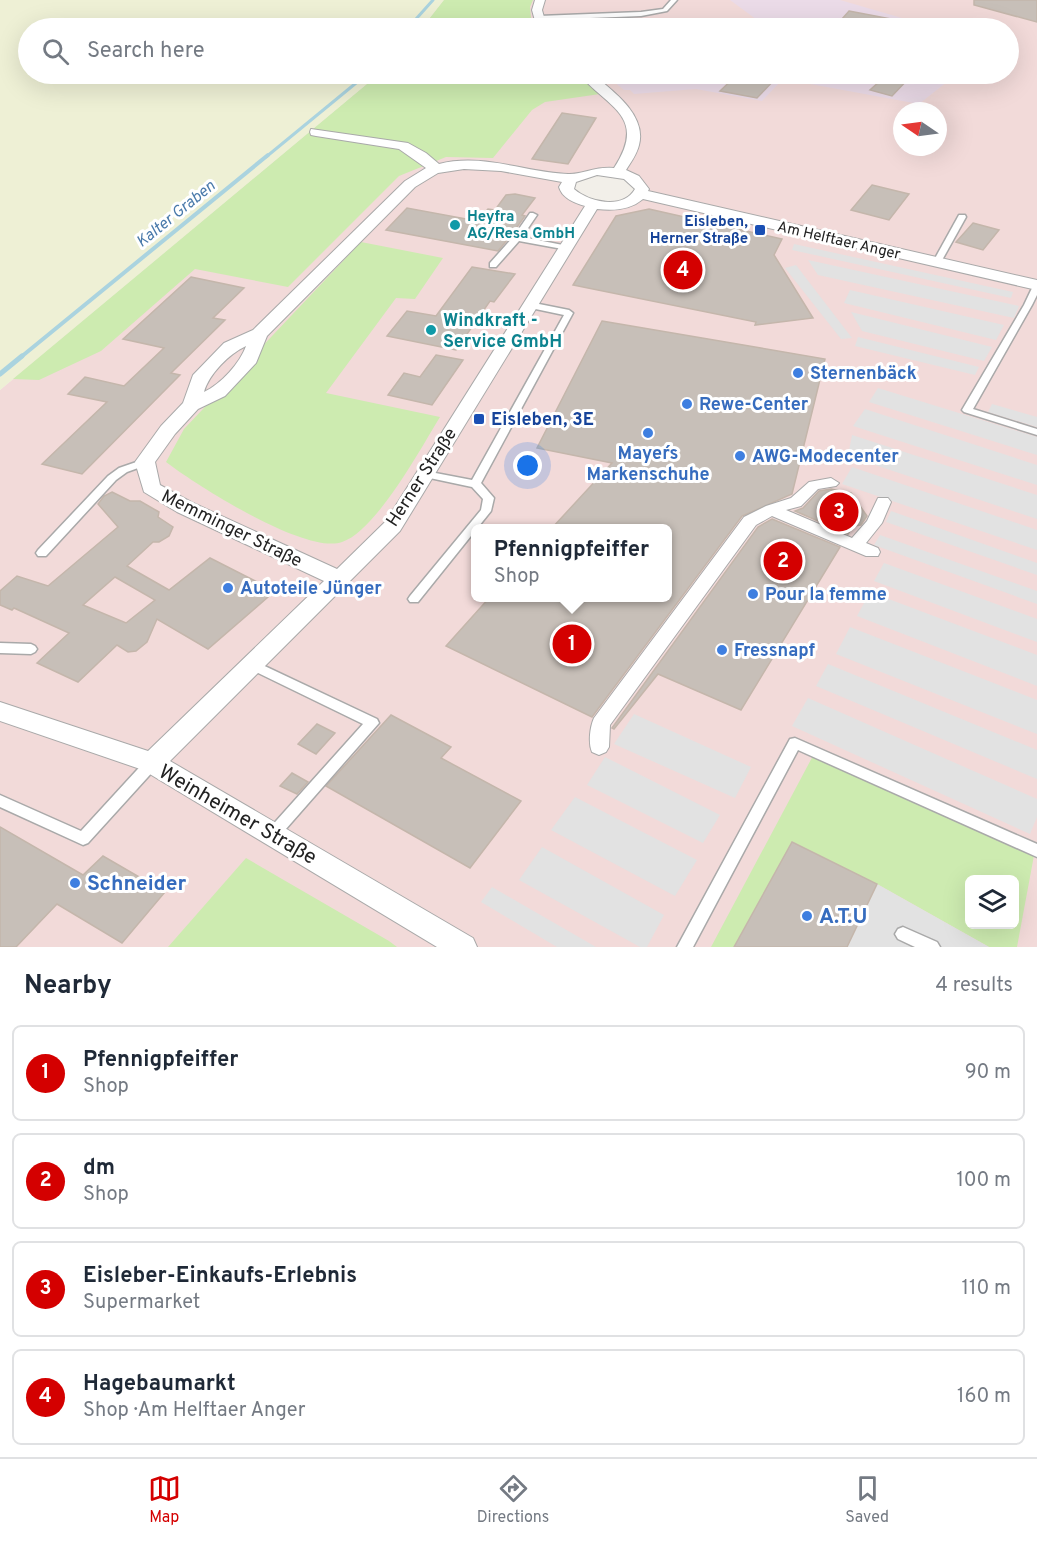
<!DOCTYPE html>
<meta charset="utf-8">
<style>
:root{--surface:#fff;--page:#f6f6f7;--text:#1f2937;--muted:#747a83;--line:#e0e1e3;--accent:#d40000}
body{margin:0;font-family:Overpass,sans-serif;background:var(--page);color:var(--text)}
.controls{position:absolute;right:18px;bottom:18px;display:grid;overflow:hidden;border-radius:9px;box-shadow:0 6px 24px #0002}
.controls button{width:54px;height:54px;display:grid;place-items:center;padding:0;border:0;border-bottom:2px solid var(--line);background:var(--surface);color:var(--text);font:30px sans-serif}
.compass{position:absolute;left:893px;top:102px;width:54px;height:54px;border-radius:50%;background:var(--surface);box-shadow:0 6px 24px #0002;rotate:283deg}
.you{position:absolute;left:528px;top:466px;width:21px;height:21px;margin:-15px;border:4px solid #fff;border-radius:50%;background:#1a73e8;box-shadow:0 0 0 9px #1a73e833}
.badge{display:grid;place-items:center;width:39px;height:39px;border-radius:50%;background:var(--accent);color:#fff;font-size:20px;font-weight:700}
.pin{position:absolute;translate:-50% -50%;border:3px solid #fff;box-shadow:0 2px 6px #0006}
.popup{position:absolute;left:471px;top:524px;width:201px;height:78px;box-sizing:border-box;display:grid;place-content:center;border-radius:9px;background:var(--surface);filter:drop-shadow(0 2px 4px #0005);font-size:20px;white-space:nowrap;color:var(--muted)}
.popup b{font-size:22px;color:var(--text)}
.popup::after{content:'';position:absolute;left:50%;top:100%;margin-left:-12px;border:12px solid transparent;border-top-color:var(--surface)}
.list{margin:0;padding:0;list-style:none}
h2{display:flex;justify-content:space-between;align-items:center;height:78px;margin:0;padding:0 24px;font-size:26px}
h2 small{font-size:20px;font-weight:400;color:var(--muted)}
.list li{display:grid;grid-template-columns:39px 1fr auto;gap:18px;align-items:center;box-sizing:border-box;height:96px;margin:0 12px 12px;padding:0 12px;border:2px solid var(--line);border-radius:9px}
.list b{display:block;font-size:22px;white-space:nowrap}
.list p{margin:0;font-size:20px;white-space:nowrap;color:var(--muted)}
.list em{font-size:20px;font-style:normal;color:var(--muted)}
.icon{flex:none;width:33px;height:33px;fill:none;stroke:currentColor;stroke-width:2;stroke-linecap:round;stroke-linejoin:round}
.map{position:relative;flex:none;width:1037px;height:947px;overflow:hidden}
.search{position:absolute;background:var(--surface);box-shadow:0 6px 24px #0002;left:18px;right:18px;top:18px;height:66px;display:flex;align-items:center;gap:15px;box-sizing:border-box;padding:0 21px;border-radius:33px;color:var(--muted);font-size:22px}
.sheet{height:510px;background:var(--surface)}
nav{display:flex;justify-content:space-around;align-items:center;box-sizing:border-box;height:84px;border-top:2px solid var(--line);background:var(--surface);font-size:16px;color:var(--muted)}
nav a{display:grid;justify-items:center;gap:3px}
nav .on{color:var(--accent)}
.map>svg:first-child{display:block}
.commercial{fill:#f2dad9;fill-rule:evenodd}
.industrial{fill:#ebdbe8}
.farmland{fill:#eef0d5}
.grass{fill:#cdebb0;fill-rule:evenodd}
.parking{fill:#e2e2e2}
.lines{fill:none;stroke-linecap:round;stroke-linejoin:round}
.stream-far2{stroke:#aad3df;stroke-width:3}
.stream-far1{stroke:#aad3df;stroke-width:4}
.stream{stroke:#aad3df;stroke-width:5}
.building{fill:#c7bfb8;stroke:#c4b6ab;stroke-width:1.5;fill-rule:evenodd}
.service-casing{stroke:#a9a9a9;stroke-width:3}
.pedestrian-casing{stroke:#a9a9a9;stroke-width:2}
.minor-casing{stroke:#a9a9a9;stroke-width:2}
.service{fill:#fff;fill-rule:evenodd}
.pedestrian{fill:#fff;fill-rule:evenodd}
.minor{fill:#fff;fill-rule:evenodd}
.culture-dot{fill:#0f9aa8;stroke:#fff;stroke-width:2}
.transit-dot{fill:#1a4fb4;stroke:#fff;stroke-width:2}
.shop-dot{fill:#3f7fe0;stroke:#fff;stroke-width:2}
.labels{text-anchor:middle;stroke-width:6;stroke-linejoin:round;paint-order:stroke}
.far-culture-label{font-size:15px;font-weight:bold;fill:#0d838f;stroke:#fff;text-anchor:start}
.far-transit-label{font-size:15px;font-weight:bold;fill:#164399;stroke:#fff;text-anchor:end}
.far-street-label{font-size:15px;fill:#222;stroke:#fff}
.far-water-label{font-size:16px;font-style:italic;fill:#4a7aab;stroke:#fff}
.culture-label{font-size:18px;font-weight:bold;fill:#0d838f;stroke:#fff;text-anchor:start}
.shop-label{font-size:18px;font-weight:bold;fill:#366cbe;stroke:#fff;text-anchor:start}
.transit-label{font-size:18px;font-weight:bold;fill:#164399;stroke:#fff;text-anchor:start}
.street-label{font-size:18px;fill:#222;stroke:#fff}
.near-street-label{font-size:21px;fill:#222;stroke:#fff}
.near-shop-label{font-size:21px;font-weight:bold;fill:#366cbe;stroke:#fff;text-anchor:start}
</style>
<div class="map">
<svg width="1037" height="947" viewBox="0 0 1037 947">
<rect width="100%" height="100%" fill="#f2efe9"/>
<path class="commercial" d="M444 0H1037V947H0V390L379 74H1008V28H422ZM902 111H938V147H902ZM596 171 635 179 637 198 603 205 566 187ZM476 528H668V598H476ZM970 879H1014V924H970Z"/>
<g class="industrial">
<path d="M730 0H840L926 25 927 28H768Z"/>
<path d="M604 74H957L919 104 783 79 762 101 696 89 634 94 630 90H624Z"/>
</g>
<path class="farmland" d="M0 0H444L422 28H28V74H379L0 390Z"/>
<g class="grass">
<path d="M444 0H533L530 7 532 28H422Z"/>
<path d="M379 74H575L600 94 545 102 532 110 493 158 446 157 399 176 288 287 195 269 101 351 39 380 13 379Z"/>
<path d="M361 242 443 258 415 299 396 298 326 393 440 417C421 448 376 531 342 542 306 555 196 485 166 462L184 429Z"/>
<path d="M815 752 1035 850 1017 947H989L877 884 791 845 734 947H711ZM970 879H1014V924H970Z"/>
<path d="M246 858 389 941 397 947H168Z"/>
</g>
<g class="parking">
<path d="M794 244 1013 292 1011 298 792 250Z"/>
<path d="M808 260 1019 306 1014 318 818 275Z"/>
<path d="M796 265 852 338 841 339 785 268Z"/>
<path d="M850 290 1004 325 996 340 844 303Z"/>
<path d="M851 312 992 347 984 361 862 331Z"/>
<path d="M858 337 979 367 975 375 855 346Z"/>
<path d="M878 388 1037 437V455L869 402Z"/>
<path d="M992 404 1037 417V427L988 412Z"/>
<path d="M865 409 1037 465V485L853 426Z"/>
<path d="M852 435 1037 495V519L848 456Z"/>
<path d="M852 467 1037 530V550L842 484Z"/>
<path d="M891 511 1037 563V575L886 522Z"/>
<path d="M880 535 1037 591V604L874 545Z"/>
<path d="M884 563 1037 619V642L874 581Z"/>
<path d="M870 592 1037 655V686L857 616Z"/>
<path d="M850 627 1037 700V734L836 654Z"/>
<path d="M828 664 1037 750V779L816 686Z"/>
<path d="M808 698 1037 799V817L1030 834 792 726Z"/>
<path d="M634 714 751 767 735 798 614 744Z"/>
<path d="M605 757 720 815 703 843 587 785Z"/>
<path d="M575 797 697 860 675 896 551 830Z"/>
<path d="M542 847 664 915 647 947H640L519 880Z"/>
<path d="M877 884 989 947H847Z"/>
<path d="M492 887 596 947H557L481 902Z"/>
</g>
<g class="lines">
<g class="stream-far2">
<path d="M408 28 433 0"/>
<path d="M266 157 367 74"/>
</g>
<path class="stream-far1" d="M21 357 268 155"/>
<path class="stream" d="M0 374 22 356"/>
</g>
<g class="building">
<path d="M974 0H1037V22L974 5Z"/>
<path d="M849 11 902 21 901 28H834Z"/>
<path d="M738 74H780L757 98 720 91Z"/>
<path d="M888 74H913L892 96 870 90Z"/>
<path d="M562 113 596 118 568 164 532 159Z"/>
<path d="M872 185 909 194 889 220 851 210Z"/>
<path d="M515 194 535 198 522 215 525 216 512 234 498 251 386 230 407 208 477 221 488 209 495 210 506 195Z"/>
<path d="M649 209 782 239 774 255 813 318 755 325 756 322 573 285 616 216Z"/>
<path d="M973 223 999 230 983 250 956 242Z"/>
<path d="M472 267 515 274 494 302 490 301 456 350 387 336 407 311 436 316Z"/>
<path d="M191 277 244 288 213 318 225 320 171 373 180 375 82 474 42 464 107 402 68 394 85 377 124 386 164 348 123 339Z"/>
<path d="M602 321 825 359 792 494 742 516 592 717 446 646 490 597H668V528H552L612 463 537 448Z"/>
<path d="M436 355 463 360 432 405 388 395 404 373 420 377Z"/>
<path d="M831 489 851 493 867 516 861 525 853 526 848 534 795 511 803 508 819 491Z"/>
<path d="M112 492 130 501H140L159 512 158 517 173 527 169 536 159 542H153L127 566 169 590 210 558 275 591 208 649 157 619 147 642 136 651 128 652 117 645 78 682 37 663 69 633 14 608 12 610 0 605V591L17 576 48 586 118 527 98 504 104 496ZM115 577 155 600 126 623 83 605Z"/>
<path d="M772 519 840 547 741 710 658 674 614 729 612 728 758 527Z"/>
<path d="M391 715 451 747 441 758 521 801 470 868 326 786Z"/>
<path d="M317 724 335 733 316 754 298 744Z"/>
<path d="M292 773 308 782 297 794 280 786Z"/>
<path d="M0 827 83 875 103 856 165 892 122 943 57 904 16 947H0Z"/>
<path d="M792 842 877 884 847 947H734Z"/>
</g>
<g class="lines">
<g class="service-casing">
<g id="service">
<path d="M671 0H677L667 11 641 16 539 20 536 18 539 16 641 12 663 9Z"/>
<path d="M685 20H739L749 28H743L738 24H685L657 28H647Z"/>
<path d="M530 213H533L537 215 522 237 568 246V250L519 241 496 267H490V263L514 236Z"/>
<path d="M959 215H965L966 217 941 262 937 264H934L933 262Z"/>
<path d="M1037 283V295L1032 305 973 409 1037 429V435L964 412 962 410 1024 305 1033 286Z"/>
<path d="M529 302 569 310 573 313 481 483 494 498 491 511 418 602H410L408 599 410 596 481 510 483 499 472 487 425 477 420 474 425 471 472 480 564 315 526 307 525 305Z"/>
<path d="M145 459 149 460 150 462 149 464 127 472 116 480 46 556H38L36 553 38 550 108 476 119 468Z"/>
<path d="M0 643 31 644 35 646 37 649 35 652 31 654 0 653Z"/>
<path d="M252 660 377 719 379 723 278 838 273 840 268 838 266 834 268 830 363 724 248 668 246 665 248 662Z"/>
<path d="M795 738 1037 844V857L798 750 693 947H677L790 739Z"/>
<path d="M152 758 157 759 159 763 157 767 88 843 83 845 0 807V795L81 831 147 759Z"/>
<path d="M903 927 937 942 940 947H915L898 939 895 934 898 929Z"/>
</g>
</g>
<g class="pedestrian-casing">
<path id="pedestrian" d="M831 478 839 483 836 486 818 489 801 506 786 510 852 538 867 521 878 498H888L891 502 882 523 866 543 878 548 880 552 878 556H866L772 516 756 525 610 725 609 747 606 752 599 755 592 752C588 743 590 727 594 718L744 517 766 506 791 498 809 482Z"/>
</g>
<g class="minor-casing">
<g id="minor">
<path d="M535 0H545L542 10 547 28H537L532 10Z"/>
<path d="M579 74H592C612 90 647 115 639 145 637 154 631 162 626 170L639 176 649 189 648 191 1037 280V290L643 199C630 210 614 211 597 209L400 531 170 761 473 938 477 947H437L143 770 0 721V702L148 751 324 581 177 512 144 492 135 462 161 426 183 403 193 375 224 343 253 330 405 181 426 168 399 149 316 136 311 135 310 132 311 129 408 143 426 153 439 164C483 153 524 172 568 174 582 175 594 166 614 168 648 116 608 108 579 74ZM464 169 501 171 562 182 559 187C562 198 574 203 585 206L386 521 337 569 191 502 160 485 155 462 175 434 198 409 225 396 256 363 267 336 415 187 438 173ZM597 175 624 179 635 189C623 210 589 202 574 189L576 182ZM246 346C240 363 221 384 204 392 209 374 229 354 246 346Z"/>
</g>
</g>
<use href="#service" class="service"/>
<use href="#pedestrian" class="pedestrian"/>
<use href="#minor" class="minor"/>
</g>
<g class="culture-dot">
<circle cx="455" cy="225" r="6"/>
<circle cx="431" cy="330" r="6"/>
</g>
<g class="transit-dot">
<rect x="754" y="224" width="12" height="12" rx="3"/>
<rect x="473" y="413" width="12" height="12" rx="3"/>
</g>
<g class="shop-dot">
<circle cx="798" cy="373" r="6"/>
<circle cx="687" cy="404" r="6"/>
<circle cx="648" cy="433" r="6"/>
<circle cx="740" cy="456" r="6"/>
<circle cx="228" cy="588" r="6"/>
<circle cx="753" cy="594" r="6"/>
<circle cx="722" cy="650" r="6"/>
<circle cx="75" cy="883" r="6"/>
<circle cx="807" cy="916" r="6"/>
</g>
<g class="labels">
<g class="far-culture-label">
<text x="467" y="221">Heyfra<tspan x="467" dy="17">AG/Resa GmbH</tspan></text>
</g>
<g class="far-transit-label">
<text x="748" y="226">Eisleben,<tspan x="748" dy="17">Herner Straße</tspan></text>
</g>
<g class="far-street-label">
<text transform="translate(839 240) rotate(13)" y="5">Am Helftaer Anger</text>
</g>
<g class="far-water-label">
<text transform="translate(175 213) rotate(-39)" y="6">Kalter Graben</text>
</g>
<g class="culture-label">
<text x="443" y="326">Windkraft -<tspan x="443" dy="21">Service GmbH</tspan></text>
</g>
<g class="shop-label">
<text x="810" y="379">Sternenbäck</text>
<text x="699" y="410">Rewe-Center</text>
<text x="648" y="459" text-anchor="middle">Mayer´s<tspan x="648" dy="21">Markenschuhe</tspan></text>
<text x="752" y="462">AWG-Modecenter</text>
<text x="240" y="594">Autoteile Jünger</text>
<text x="765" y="600">Pour la femme</text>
<text x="734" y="656">Fressnapf</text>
</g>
<g class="transit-label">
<text x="491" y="425">Eisleben, 3E</text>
</g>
<g class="street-label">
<text transform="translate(421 477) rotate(-57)" y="6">Herner Straße</text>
<text transform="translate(232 528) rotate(26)" y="6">Memminger Straße</text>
</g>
<g class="near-street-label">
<text transform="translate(238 814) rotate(30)" y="7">Weinheimer Straße</text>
</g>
<g class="near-shop-label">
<text x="87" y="890">Schneider</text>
<text x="819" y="923">A.T.U</text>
</g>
</g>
</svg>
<div class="controls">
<button><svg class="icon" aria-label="layers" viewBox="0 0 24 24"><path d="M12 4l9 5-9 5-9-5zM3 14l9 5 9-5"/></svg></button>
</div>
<svg class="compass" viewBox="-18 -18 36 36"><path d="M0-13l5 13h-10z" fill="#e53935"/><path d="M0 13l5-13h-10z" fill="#747a83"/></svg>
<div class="you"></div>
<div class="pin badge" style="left:572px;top:644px">1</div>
<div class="popup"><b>Pfennigpfeiffer</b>Shop</div>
<div class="pin badge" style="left:783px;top:561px">2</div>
<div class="pin badge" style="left:839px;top:512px">3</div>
<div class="pin badge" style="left:683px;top:270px">4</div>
<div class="search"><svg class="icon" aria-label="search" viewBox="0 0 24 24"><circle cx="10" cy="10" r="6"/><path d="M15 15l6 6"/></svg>Search here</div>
</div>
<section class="sheet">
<h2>Nearby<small>4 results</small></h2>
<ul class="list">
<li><span class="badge">1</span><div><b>Pfennigpfeiffer</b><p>Shop</p></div><em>90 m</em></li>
<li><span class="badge">2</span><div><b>dm</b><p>Shop</p></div><em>100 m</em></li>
<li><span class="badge">3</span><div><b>Eisleber-Einkaufs-Erlebnis</b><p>Supermarket</p></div><em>110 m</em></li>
<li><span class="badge">4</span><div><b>Hagebaumarkt</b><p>Shop · Am Helftaer Anger</p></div><em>160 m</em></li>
</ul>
</section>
<nav>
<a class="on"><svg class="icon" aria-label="map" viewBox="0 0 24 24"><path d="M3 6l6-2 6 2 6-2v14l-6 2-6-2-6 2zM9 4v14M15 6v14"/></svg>Map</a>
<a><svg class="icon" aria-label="directions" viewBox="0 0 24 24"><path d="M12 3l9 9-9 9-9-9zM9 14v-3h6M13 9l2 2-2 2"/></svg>Directions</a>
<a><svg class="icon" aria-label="saved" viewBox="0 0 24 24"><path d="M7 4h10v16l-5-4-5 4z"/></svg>Saved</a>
</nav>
